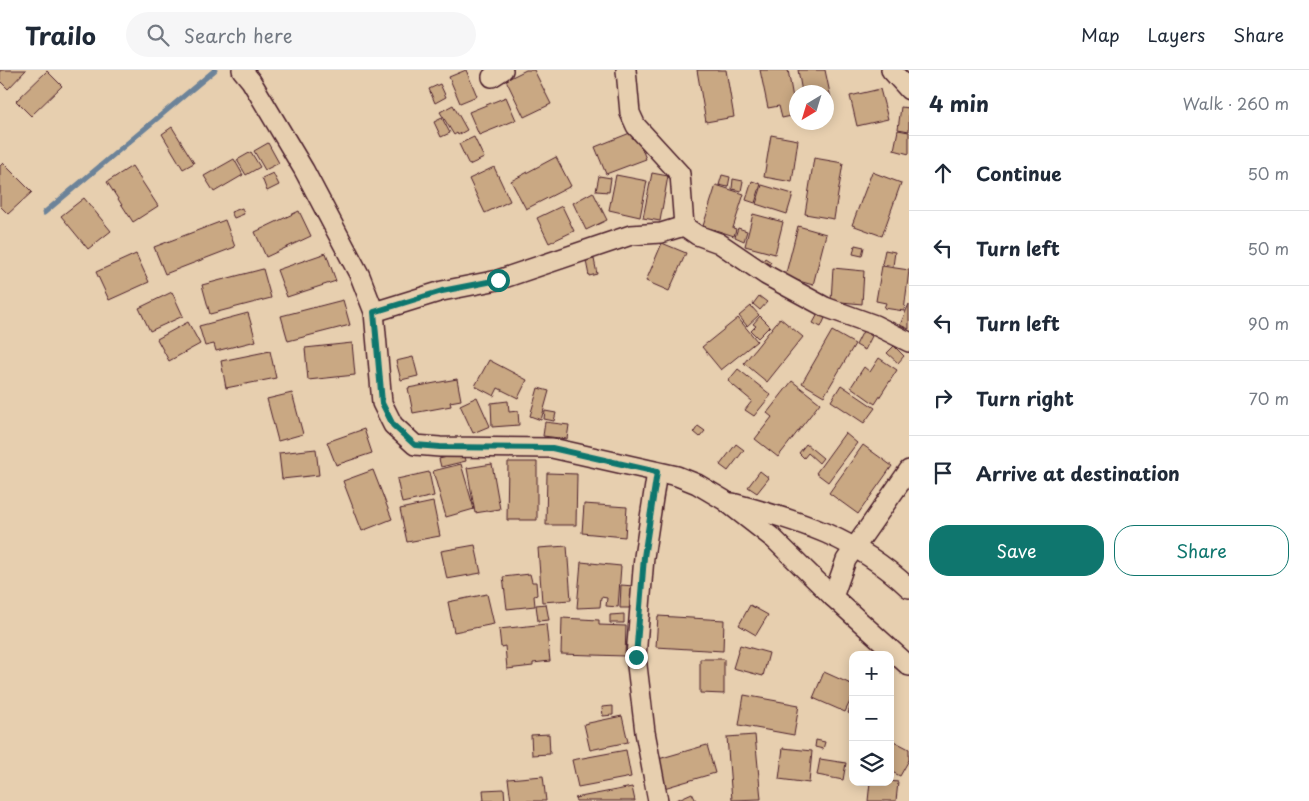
<!DOCTYPE html>
<meta charset="utf-8">
<style>
:root{--surface:#fff;--page:#f6f6f7;--text:#1f2937;--muted:#747a83;--line:#e0e1e3;--accent:#0f766e}
body{margin:0;font-family:"Playpen Sans",sans-serif;background:var(--page);color:var(--text)}
.controls{position:absolute;right:15px;bottom:15px;display:grid;overflow:hidden;border-radius:10px;box-shadow:0 2px 12px #0003}
.controls button{width:45px;height:45px;display:grid;place-items:center;padding:0;border:0;border-bottom:1px solid var(--line);background:var(--surface);color:var(--text);font:25px sans-serif}
.compass{position:absolute;left:789px;top:15px;width:45px;height:45px;border-radius:50%;background:var(--surface);box-shadow:0 2px 12px #0003;rotate:218deg}
.stop{position:absolute;width:15px;height:15px;margin:-11px;border:4px solid #0f766e;border-radius:50%;background:#fff}
.stop.end{background:#0f766e;border-color:#fff;box-shadow:0 1px 5px #0008}
.list{margin:0;padding:0;list-style:none}
h2{display:flex;justify-content:space-between;align-items:center;height:65px;margin:0;padding:0 20px;font-size:21px}
h2 small{font-size:16px;font-weight:400;color:var(--muted)}
.list li{display:grid;grid-template-columns:32px 1fr auto;gap:15px;align-items:center;box-sizing:border-box;height:75px;padding:0 20px;border-top:1px solid var(--line)}
.list b{display:block;font-size:19px;white-space:nowrap}
.list em{font-size:16px;font-style:normal;color:var(--muted)}
.actions{display:flex;gap:10px;padding:15px 20px}
.actions a{flex:1;padding:11px 0;border:1px solid var(--accent);border-radius:20px;text-align:center;font-size:18px;color:var(--accent)}
.actions .main{background:var(--accent);color:#fff}
.icon{flex:none;width:28px;height:28px;fill:none;stroke:currentColor;stroke-width:2;stroke-linecap:round;stroke-linejoin:round}
.map{position:relative;flex:none;width:909px;height:731px;overflow:hidden}
header{display:flex;align-items:center;gap:30px;box-sizing:border-box;height:70px;padding:0 25px;background:var(--surface);border-bottom:1px solid var(--line)}
header strong{font-size:24px}
nav{display:flex;gap:28px;margin-inline-start:auto;font-size:18px}
.search{width:350px;height:45px;background:var(--page);display:flex;align-items:center;gap:12px;box-sizing:border-box;padding:0 18px;border-radius:28px;color:var(--muted);font-size:19px}
main{display:flex}
aside{flex:1;background:var(--surface)}
.map>svg:first-child{display:block}
.lines{fill:none;stroke-linecap:round;stroke-linejoin:round}
.stream{stroke:#6c8399;stroke-width:5}
.building{fill:#c9a883;stroke:#4a1f2b}
.street-casing{stroke:#4a1f2b;stroke-width:22}
.street{stroke:#e7cfaf;stroke-width:19}
.route{stroke:#0f766e;stroke-width:6}
</style>
<header>
<strong>Trailo</strong>
<div class="search"><svg class="icon" aria-label="search" viewBox="0 0 24 24"><circle cx="10" cy="10" r="6"/><path d="M15 15l6 6"/></svg>Search here</div>
<nav><a>Map</a><a>Layers</a><a>Share</a></nav>
</header>
<main>
<div class="map">
<svg width="909" height="731" viewBox="0 0 909 731">
<rect width="100%" height="100%" fill="#e7cfaf"/>
<filter id="ink" filterUnits="userSpaceOnUse"><feTurbulence type="fractalNoise" baseFrequency=".02" numOctaves="2"/><feDisplacementMap in="SourceGraphic" scale="10" xChannelSelector="R" yChannelSelector="G"/><feConvolveMatrix kernelMatrix="1 2 1 2 8 2 1 2 1" color-interpolation-filters="sRGB"/></filter>
<g filter="url(#ink)">
<g class="lines">
<path class="stream" d="M44 143 215 0"/>
</g>
<g class="building">
<path d="M0 0H26L8 19 0 11Z"/>
<path d="M466 0 477 26 460 33 449 7Z"/>
<path d="M526 0H534L551 34 524 47 506 10Z"/>
<path d="M697 0H726L734 47 706 52Z"/>
<path d="M760 0H788L796 45 782 48 779 36 768 38Z"/>
<path d="M798 0H825L832 33 826 34V22H802Z"/>
<path d="M47 1 62 16 31 46 16 31Z"/>
<path d="M440 14 446 27 435 33 429 19Z"/>
<path d="M880 19 888 49 857 56 850 26Z"/>
<path d="M506 27 516 50 479 65 469 42Z"/>
<path d="M453 35 467 60 458 65 457 63 454 65 440 42Z"/>
<path d="M901 37 909 38V61L898 59Z"/>
<path d="M442 48 450 63 441 67 434 52Z"/>
<path d="M172 57 194 93 183 99 162 64Z"/>
<path d="M898 60 909 62V84L894 80Z"/>
<path d="M635 61 646 89 606 104 595 77Z"/>
<path d="M771 65 798 70 792 112 764 107Z"/>
<path d="M474 67 484 88 469 95 459 74Z"/>
<path d="M268 73 279 93 265 100 254 81Z"/>
<path d="M251 82 260 97 246 105 237 90Z"/>
<path d="M556 87 571 116 526 139 511 111Z"/>
<path d="M814 88 843 93 834 149 805 144Z"/>
<path d="M234 89 243 105 214 122 204 106Z"/>
<path d="M3 93 32 122 8 144 0 136V96Z"/>
<path d="M132 96 158 136 133 152 107 112Z"/>
<path d="M494 97 510 131 485 143 469 109Z"/>
<path d="M872 102 901 113 882 166 852 155Z"/>
<path d="M273 103 279 115 267 121 262 108Z"/>
<path d="M652 103 668 106 660 151 643 148Z"/>
<path d="M616 105 647 111 640 147 609 140Z"/>
<path d="M722 105 730 107 728 117 719 115Z"/>
<path d="M599 106 611 108 609 122 596 121Z"/>
<path d="M733 109 743 111 741 121 732 119Z"/>
<path d="M752 111 761 114 755 133 746 130Z"/>
<path d="M716 115 744 124 733 158 736 159 734 166 703 156Z"/>
<path d="M762 115 793 124 787 144 756 134Z"/>
<path d="M593 122 607 150 586 160 573 133Z"/>
<path d="M84 128 111 161 88 179 61 146Z"/>
<path d="M562 136 574 161 549 173 537 148Z"/>
<path d="M242 138 244 144 234 148 231 142Z"/>
<path d="M299 141 311 166 266 187 255 162Z"/>
<path d="M753 144 783 152 775 184 745 176Z"/>
<path d="M225 150 235 177 165 204 154 177Z"/>
<path d="M798 156 826 164 813 215 785 207Z"/>
<path d="M738 158 747 161 744 171 735 167Z"/>
<path d="M662 173 686 183 669 221 646 211Z"/>
<path d="M855 175 864 177 862 186 853 184Z"/>
<path d="M885 180 895 182 893 196 882 194Z"/>
<path d="M326 183 336 211 287 227 277 200Z"/>
<path d="M136 184 149 212 109 230 96 202Z"/>
<path d="M765 188 771 192 765 200 760 196Z"/>
<path d="M594 189 597 204 589 206 586 191Z"/>
<path d="M882 196 909 200 904 241 884 238 886 233 876 231Z"/>
<path d="M833 198 864 201 862 234 831 231Z"/>
<path d="M263 199 271 228 210 244 202 215Z"/>
<path d="M172 222 183 246 150 261 139 238Z"/>
<path d="M759 226 767 232 760 240 753 234Z"/>
<path d="M343 230 350 255 288 271 281 246Z"/>
<path d="M909 234V259L900 255Z"/>
<path d="M751 236 759 245 747 256 739 246Z"/>
<path d="M248 243 256 271 216 281 214 274 205 276 199 256Z"/>
<path d="M818 244 825 248 821 257 813 253Z"/>
<path d="M760 246 770 256 758 268 751 261 756 256 753 254Z"/>
<path d="M738 248 757 271 721 300 702 277Z"/>
<path d="M780 248 803 267 767 312 744 293Z"/>
<path d="M188 252 200 274 169 291 157 269Z"/>
<path d="M832 261 855 274 824 326 802 313Z"/>
<path d="M863 261 872 266 865 280 856 275Z"/>
<path d="M352 273 355 305 308 310 305 278Z"/>
<path d="M894 276 904 286 898 293 887 283Z"/>
<path d="M270 281 276 308 226 318 221 291Z"/>
<path d="M413 287 418 306 401 310 396 291Z"/>
<path d="M879 288 897 300 875 334 851 317 864 297 870 302Z"/>
<path d="M489 290 527 310 518 328 498 318 494 326 475 316Z"/>
<path d="M738 299 771 325 754 346 745 340 752 331 728 311Z"/>
<path d="M457 309 461 330 450 332 451 336 413 343 408 318Z"/>
<path d="M792 311 820 333 778 387 755 369 772 347 767 343Z"/>
<path d="M841 315 875 338 864 353 831 331Z"/>
<path d="M538 318 549 321 541 350 530 346Z"/>
<path d="M292 323 303 364 278 371 267 329Z"/>
<path d="M477 327 490 356 473 363 460 335Z"/>
<path d="M508 331 509 342 518 341 519 355 492 357 491 333Z"/>
<path d="M545 341 556 343 554 351 544 349Z"/>
<path d="M545 352 569 355 567 369 543 366Z"/>
<path d="M698 356 705 361 700 367 694 362Z"/>
<path d="M364 359 372 383 336 395 327 372Z"/>
<path d="M845 363 857 373 828 412 816 403Z"/>
<path d="M736 374 744 380 728 401 720 395Z"/>
<path d="M806 374 823 388 819 393 808 383 804 388 799 383Z"/>
<path d="M863 375 892 396 858 444 829 423Z"/>
<path d="M316 379 319 405 282 409 279 383Z"/>
<path d="M464 383 466 391 441 397 439 389Z"/>
<path d="M508 392H537V450H507Z"/>
<path d="M461 394 474 439 446 447 433 401Z"/>
<path d="M492 394 500 439 475 443 467 398Z"/>
<path d="M373 400 392 449 362 461 343 411Z"/>
<path d="M760 401 769 408 757 423 748 417Z"/>
<path d="M429 402 434 426 402 433 397 409Z"/>
<path d="M547 403 577 404 576 455H546Z"/>
<path d="M433 432 440 466 407 472 400 439Z"/>
<path d="M584 434 627 437 625 467 582 463Z"/>
<path d="M475 475 481 503 447 509 441 481Z"/>
<path d="M567 476 571 530 542 532 538 478Z"/>
<path d="M581 492 621 496 618 537 606 536 607 528 601 527 600 537 577 538Z"/>
<path d="M530 504 532 512H536L537 525 534 526 535 536 507 539 503 507Z"/>
<path d="M621 515 634 516 633 531H630V538H620Z"/>
<path d="M487 524 494 554 454 562 448 532Z"/>
<path d="M546 534 549 550 538 551 536 535Z"/>
<path d="M750 535 768 545 756 565 739 555Z"/>
<path d="M624 544V553H610V545Z"/>
<path d="M658 546 724 550 723 581 656 577Z"/>
<path d="M562 548 599 550V555L626 556 625 586 561 584Z"/>
<path d="M546 554 550 591 533 593V596L507 599 505 576 501 577 499 559Z"/>
<path d="M740 575 769 583 763 606 733 598Z"/>
<path d="M700 589H724V624L700 623Z"/>
<path d="M824 602 853 615V625L845 642 813 628Z"/>
<path d="M744 625 799 635 794 665 739 655Z"/>
<path d="M852 633H853V645L848 643Z"/>
<path d="M613 636V645L603 646 602 637Z"/>
<path d="M622 646 628 672 590 680 584 654Z"/>
<path d="M549 664 550 684 532 685 531 665Z"/>
<path d="M755 665 761 729 732 730 727 667Z"/>
<path d="M890 669 909 679V690L900 706 890 701Z"/>
<path d="M816 670 825 672 823 679 815 677Z"/>
<path d="M707 675 715 703 664 718 655 690Z"/>
<path d="M783 678 812 681 809 713 779 709Z"/>
<path d="M626 680 631 707 578 717 572 690Z"/>
<path d="M820 689 846 693 843 710 817 705Z"/>
<path d="M543 706 546 731H511L508 709Z"/>
<path d="M890 711 898 712 896 731H868L870 712Z"/>
<path d="M632 717 635 731H576L575 728Z"/>
<path d="M504 719 505 731H482H484L483 720Z"/>
<path d="M692 723 696 731H674Z"/>
</g>
<g class="lines">
<g class="street-casing">
<g id="street">
<path d="M242 0 251 11 304 100 360 206 374 242 382 333 393 355 415 375 440 377 552 378 677 406 697 414 724 430 774 469 833 527 909 596"/>
<path d="M626 0 630 43 636 56 680 104 684 156"/>
<path d="M891 0 909 20"/>
<path d="M492 7 503 0"/>
<path d="M374 242 442 221 498 210 631 165 661 163 684 156 697 165 719 173 766 205 825 237 875 255 909 272"/>
<path d="M657 402 644 487 636 587 645 662 658 731"/>
<path d="M732 433C801 451 856 468 909 518"/>
<path d="M833 527 846 490 909 400"/>
</g>
</g>
<use href="#street" class="street"/>
</g>
</g>
<g class="lines" filter="url(#ink)">
<path class="route" d="M498 210 442 221 374 242 382 333 393 355 415 375 440 377 552 378 657 402 644 487 636 587"/>
</g>
</svg>
<div class="controls">
<button>+</button>
<button>−</button>
<button><svg class="icon" aria-label="layers" viewBox="0 0 24 24"><path d="M12 4l9 5-9 5-9-5zM3 14l9 5 9-5"/></svg></button>
</div>
<svg class="compass" viewBox="-18 -18 36 36"><path d="M0-13l5 13h-10z" fill="#e53935"/><path d="M0 13l5-13h-10z" fill="#747a83"/></svg>
<div class="stop" style="left:498px;top:210px"></div>
<div class="stop end" style="left:636px;top:587px"></div>
</div>
<aside>
<h2>4 min<small>Walk · 260 m</small></h2>
<ul class="list">
<li><svg class="icon" aria-label="ahead" viewBox="0 0 24 24"><path d="M12 20V5M6 11l6-6 6 6"/></svg><div><b>Continue</b></div><em>50 m</em></li>
<li><svg class="icon" aria-label="left" viewBox="0 0 24 24"><path d="M17 20v-9H6M10 6l-5 5 5 5"/></svg><div><b>Turn left</b></div><em>50 m</em></li>
<li><svg class="icon" aria-label="left" viewBox="0 0 24 24"><path d="M17 20v-9H6M10 6l-5 5 5 5"/></svg><div><b>Turn left</b></div><em>90 m</em></li>
<li><svg class="icon" aria-label="right" viewBox="0 0 24 24"><path d="M7 20v-9h11M14 6l5 5-5 5"/></svg><div><b>Turn right</b></div><em>70 m</em></li>
<li><svg class="icon" aria-label="arrive" viewBox="0 0 24 24"><path d="M6 21V4h12l-3 4 3 4H6"/></svg><div><b>Arrive at destination</b></div></li>
</ul>
<div class="actions"><a class="main">Save</a><a>Share</a></div>
</aside>
</main>
